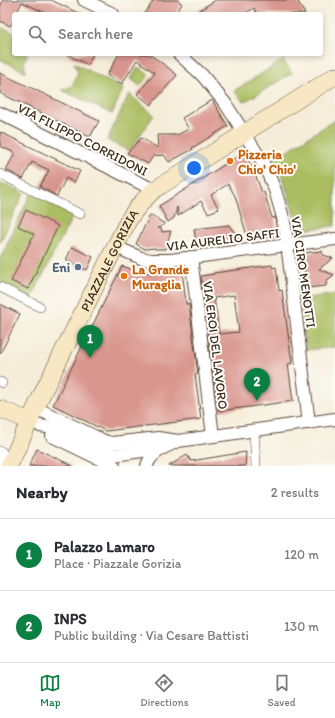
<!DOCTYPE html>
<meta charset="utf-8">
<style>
:root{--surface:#fff;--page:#f7f7f7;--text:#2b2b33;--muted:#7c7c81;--line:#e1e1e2;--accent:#0b8043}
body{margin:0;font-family:Itim,sans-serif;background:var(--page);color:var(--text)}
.you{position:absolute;left:194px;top:168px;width:14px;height:14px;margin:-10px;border:3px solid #fff;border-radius:50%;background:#1a73e8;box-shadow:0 0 0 6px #1a73e833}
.badge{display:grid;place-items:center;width:26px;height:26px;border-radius:50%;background:var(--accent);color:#fff;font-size:13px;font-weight:700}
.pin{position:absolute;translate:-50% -33px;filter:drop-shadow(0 1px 2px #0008)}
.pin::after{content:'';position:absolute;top:21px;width:14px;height:12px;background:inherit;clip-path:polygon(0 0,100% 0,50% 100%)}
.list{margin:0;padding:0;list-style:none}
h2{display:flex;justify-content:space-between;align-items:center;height:52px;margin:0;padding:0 16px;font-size:17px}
h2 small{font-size:13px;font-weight:400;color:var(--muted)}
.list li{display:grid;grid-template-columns:26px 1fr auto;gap:12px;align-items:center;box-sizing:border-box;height:72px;padding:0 16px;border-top:1px solid var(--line)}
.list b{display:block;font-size:15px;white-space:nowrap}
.list p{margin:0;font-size:13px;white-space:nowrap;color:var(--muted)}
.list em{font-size:13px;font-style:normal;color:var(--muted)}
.icon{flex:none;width:22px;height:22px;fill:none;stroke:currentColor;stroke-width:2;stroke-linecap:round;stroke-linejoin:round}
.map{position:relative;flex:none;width:335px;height:466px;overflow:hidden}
.search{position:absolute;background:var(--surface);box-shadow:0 2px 6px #0003;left:12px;right:12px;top:12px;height:44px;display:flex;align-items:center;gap:10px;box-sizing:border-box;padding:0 14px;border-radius:4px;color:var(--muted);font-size:15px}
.sheet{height:196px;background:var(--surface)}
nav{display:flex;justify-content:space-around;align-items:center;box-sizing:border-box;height:56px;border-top:1px solid var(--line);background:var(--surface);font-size:11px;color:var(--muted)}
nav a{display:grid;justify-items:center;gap:2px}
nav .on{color:var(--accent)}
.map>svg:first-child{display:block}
.green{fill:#aabd61;stroke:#727440}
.building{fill:#d9968e;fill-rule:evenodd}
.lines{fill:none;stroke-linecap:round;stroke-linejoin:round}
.pedestrian-casing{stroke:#57473a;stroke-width:10}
.minor-casing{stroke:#57473a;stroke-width:14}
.tertiary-casing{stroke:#57473a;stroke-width:16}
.secondary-casing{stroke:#57473a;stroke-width:18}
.pedestrian{stroke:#fff;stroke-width:9}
.minor{stroke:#fff;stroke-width:12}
.tertiary{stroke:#fff;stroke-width:15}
.secondary{stroke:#f7e8c3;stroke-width:17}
.food-dot{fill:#e8710a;stroke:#fdfcf7;stroke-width:1.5}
.service-dot{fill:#5c6f8a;stroke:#fdfcf7;stroke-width:1.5}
.labels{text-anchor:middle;stroke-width:4;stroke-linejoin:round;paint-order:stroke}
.street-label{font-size:13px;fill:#3b2a1e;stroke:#fdfcf7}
.food-label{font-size:13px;font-weight:bold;fill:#c56008;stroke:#fdfcf7;text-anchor:start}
.service-label{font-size:13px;font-weight:bold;fill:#4e5e75;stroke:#fdfcf7;text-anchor:end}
</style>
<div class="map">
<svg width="335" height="466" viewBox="0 0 335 466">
<rect width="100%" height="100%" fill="#fdfcf7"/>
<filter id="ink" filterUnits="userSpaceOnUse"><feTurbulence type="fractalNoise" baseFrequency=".025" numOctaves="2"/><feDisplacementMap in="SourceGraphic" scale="8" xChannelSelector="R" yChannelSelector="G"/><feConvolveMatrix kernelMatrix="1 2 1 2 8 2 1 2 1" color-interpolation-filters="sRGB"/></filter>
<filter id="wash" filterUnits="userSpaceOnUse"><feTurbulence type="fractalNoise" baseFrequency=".012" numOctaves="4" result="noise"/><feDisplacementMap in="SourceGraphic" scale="16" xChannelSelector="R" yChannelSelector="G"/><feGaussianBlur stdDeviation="0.9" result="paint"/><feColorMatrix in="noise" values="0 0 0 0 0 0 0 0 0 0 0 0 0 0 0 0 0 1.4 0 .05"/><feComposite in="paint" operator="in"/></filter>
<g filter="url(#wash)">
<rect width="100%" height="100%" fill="#f5edd9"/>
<g class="green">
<path d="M0 27 14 33V54H28L24 62 26 72 0 59Z"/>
<path d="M283 60 292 73 244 102 234 91Z"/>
<path d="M74 63 123 89 112 114 62 90 72 86 78 73Z"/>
<path d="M138 67 149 75 140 86 131 79Z"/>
<path d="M129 94 154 115 129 151 107 140Z"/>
<path d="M335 120V226L301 230 298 229 297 226C291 203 285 181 274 159Z"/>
<path d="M0 182 24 193 0 243Z"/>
<path d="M31 193 74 213 31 299 0 284V259Z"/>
<path d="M335 294V347L306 350 300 299Z"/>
</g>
<g id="blocks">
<g class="building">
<path d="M3 0H51L80 14H48L22 2 16 14H14V19L10 26 0 21V7Z"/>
<path d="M154 0H178L182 4 175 14H144Z"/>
<path d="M216 0H297L305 14H257L254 8 244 14H193Z"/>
<path d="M66 54H93L88 65Z"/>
<path d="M119 54H149L166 66 177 75 151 105 137 94 155 73 137 60 122 84 107 75Z"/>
<path d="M0 73 44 94 99 121 90 137 0 93Z"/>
<path d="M212 100 228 126 192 148 193 149 169 162 164 155 153 156 148 164 127 153 141 138 158 148 157 135H177L189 129 182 118Z"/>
<path d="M0 132 80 171 74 183 66 178 57 196 40 187 49 170 32 162 23 179 6 170 15 153 0 146Z"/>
<path d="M243 153 253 168 262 193 264 192 272 218 275 217 277 236 248 239 235 196 228 184 211 195 219 209 208 213 201 201 178 216 177 207 174 218 168 222 159 206Z"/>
<path d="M26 210 58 226 28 289 11 281 34 234 18 226Z"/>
<path d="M150 215 165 224 158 228H161L162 232 171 231 165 249H155V248L145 249 136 244Z"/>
<path d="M229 225 239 240 216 243V245L197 247 194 229Z"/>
<path d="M72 247 93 257 87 270 66 260Z"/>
<path d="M322 251 323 255 333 258 319 269 334 275 326 281V286L307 288 303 253Z"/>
<path d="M272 265V268L276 267 279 291 282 290 292 363 288 364 293 401 219 411 213 374 201 276 214 274V273ZM234 295 239 332 219 334 214 298Z"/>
<path d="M122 266 131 269 151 273 182 269 186 304H189L198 374H195L201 419 106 431 53 405Z"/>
<path d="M0 304 20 314 0 354Z"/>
<path d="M37 449 73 466H29Z"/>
<path d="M246 452 245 466H169L187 455 191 461Z"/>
</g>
</g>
</g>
<g filter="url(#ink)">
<use href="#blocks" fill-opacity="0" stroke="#57473a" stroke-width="1"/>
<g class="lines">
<g class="pedestrian-casing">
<g id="pedestrian">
<path d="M0 174 80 214"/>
<path d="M0 287 40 307"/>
<path d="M0 382 2 383"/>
<path d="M254 431 256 466"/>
</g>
</g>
<g class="minor-casing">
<g id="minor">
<path d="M84 0 113 14"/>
<path d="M179 54 202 75 225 103 260 158 266 169 275 190 282 214 285 227 309 423"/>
<path d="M0 113 154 190"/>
<path d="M116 247 141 258 151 260H171L335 239"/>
<path d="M191 257 213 436"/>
<path d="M36 408 102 440 107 442 112 443 158 438 178 441 335 419"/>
<path d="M40 426 54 428 106 453 114 455 163 448 178 441"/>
<path d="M52 436 114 466"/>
<path d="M147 466C149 457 156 453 163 448"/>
</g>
</g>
<g class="tertiary-casing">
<path id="tertiary" d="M0 454 2 466"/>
</g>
<g class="secondary-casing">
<g id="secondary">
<path d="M0 409 30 421"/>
<path id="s1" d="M9 466 42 394 128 221C135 209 143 200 154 190L335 76"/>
</g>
</g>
<use href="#pedestrian" class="pedestrian"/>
<use href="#minor" class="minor"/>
<use href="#tertiary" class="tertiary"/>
<use href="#secondary" class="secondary"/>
</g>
</g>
<g class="food-dot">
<circle cx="230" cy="161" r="4"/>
<circle cx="124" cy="276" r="4"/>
</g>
<circle class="service-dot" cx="78" cy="267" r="4"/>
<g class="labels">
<g class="street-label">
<text transform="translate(83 139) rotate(27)" y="5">VIA FILIPPO CORRIDONI</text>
<text transform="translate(223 239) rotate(-7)" y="5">VIA AURELIO SAFFI</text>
<text dy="5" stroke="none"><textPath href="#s1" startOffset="229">PIAZZALE GORIZIA</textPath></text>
<text transform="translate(304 272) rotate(82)" y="5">VIA CIRO MENOTTI</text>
<text transform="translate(216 345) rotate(83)" y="5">VIA EROI DEL LAVORO</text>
</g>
<g class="food-label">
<text x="238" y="159">Pizzeria<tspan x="238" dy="15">Chio' Chio'</tspan></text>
<text x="132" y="274">La Grande<tspan x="132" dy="15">Muraglia</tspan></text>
</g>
<g class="service-label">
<text x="70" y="272">Eni</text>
</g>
</g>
</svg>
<div class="you"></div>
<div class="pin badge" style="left:90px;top:358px">1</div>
<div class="pin badge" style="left:257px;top:401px">2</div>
<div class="search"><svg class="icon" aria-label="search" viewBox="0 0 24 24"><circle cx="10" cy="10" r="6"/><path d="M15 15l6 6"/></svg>Search here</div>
</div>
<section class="sheet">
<h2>Nearby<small>2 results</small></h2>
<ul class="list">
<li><span class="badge">1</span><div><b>Palazzo Lamaro</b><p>Place · Piazzale Gorizia</p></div><em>120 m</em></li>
<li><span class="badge">2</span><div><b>INPS</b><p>Public building · Via Cesare Battisti</p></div><em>130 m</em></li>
</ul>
</section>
<nav>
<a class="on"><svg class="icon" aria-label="map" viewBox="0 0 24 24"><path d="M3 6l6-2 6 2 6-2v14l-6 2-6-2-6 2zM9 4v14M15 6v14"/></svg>Map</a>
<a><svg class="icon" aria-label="directions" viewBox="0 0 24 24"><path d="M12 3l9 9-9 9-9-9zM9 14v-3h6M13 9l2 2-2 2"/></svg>Directions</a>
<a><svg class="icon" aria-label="saved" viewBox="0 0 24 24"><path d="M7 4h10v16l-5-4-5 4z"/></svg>Saved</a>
</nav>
